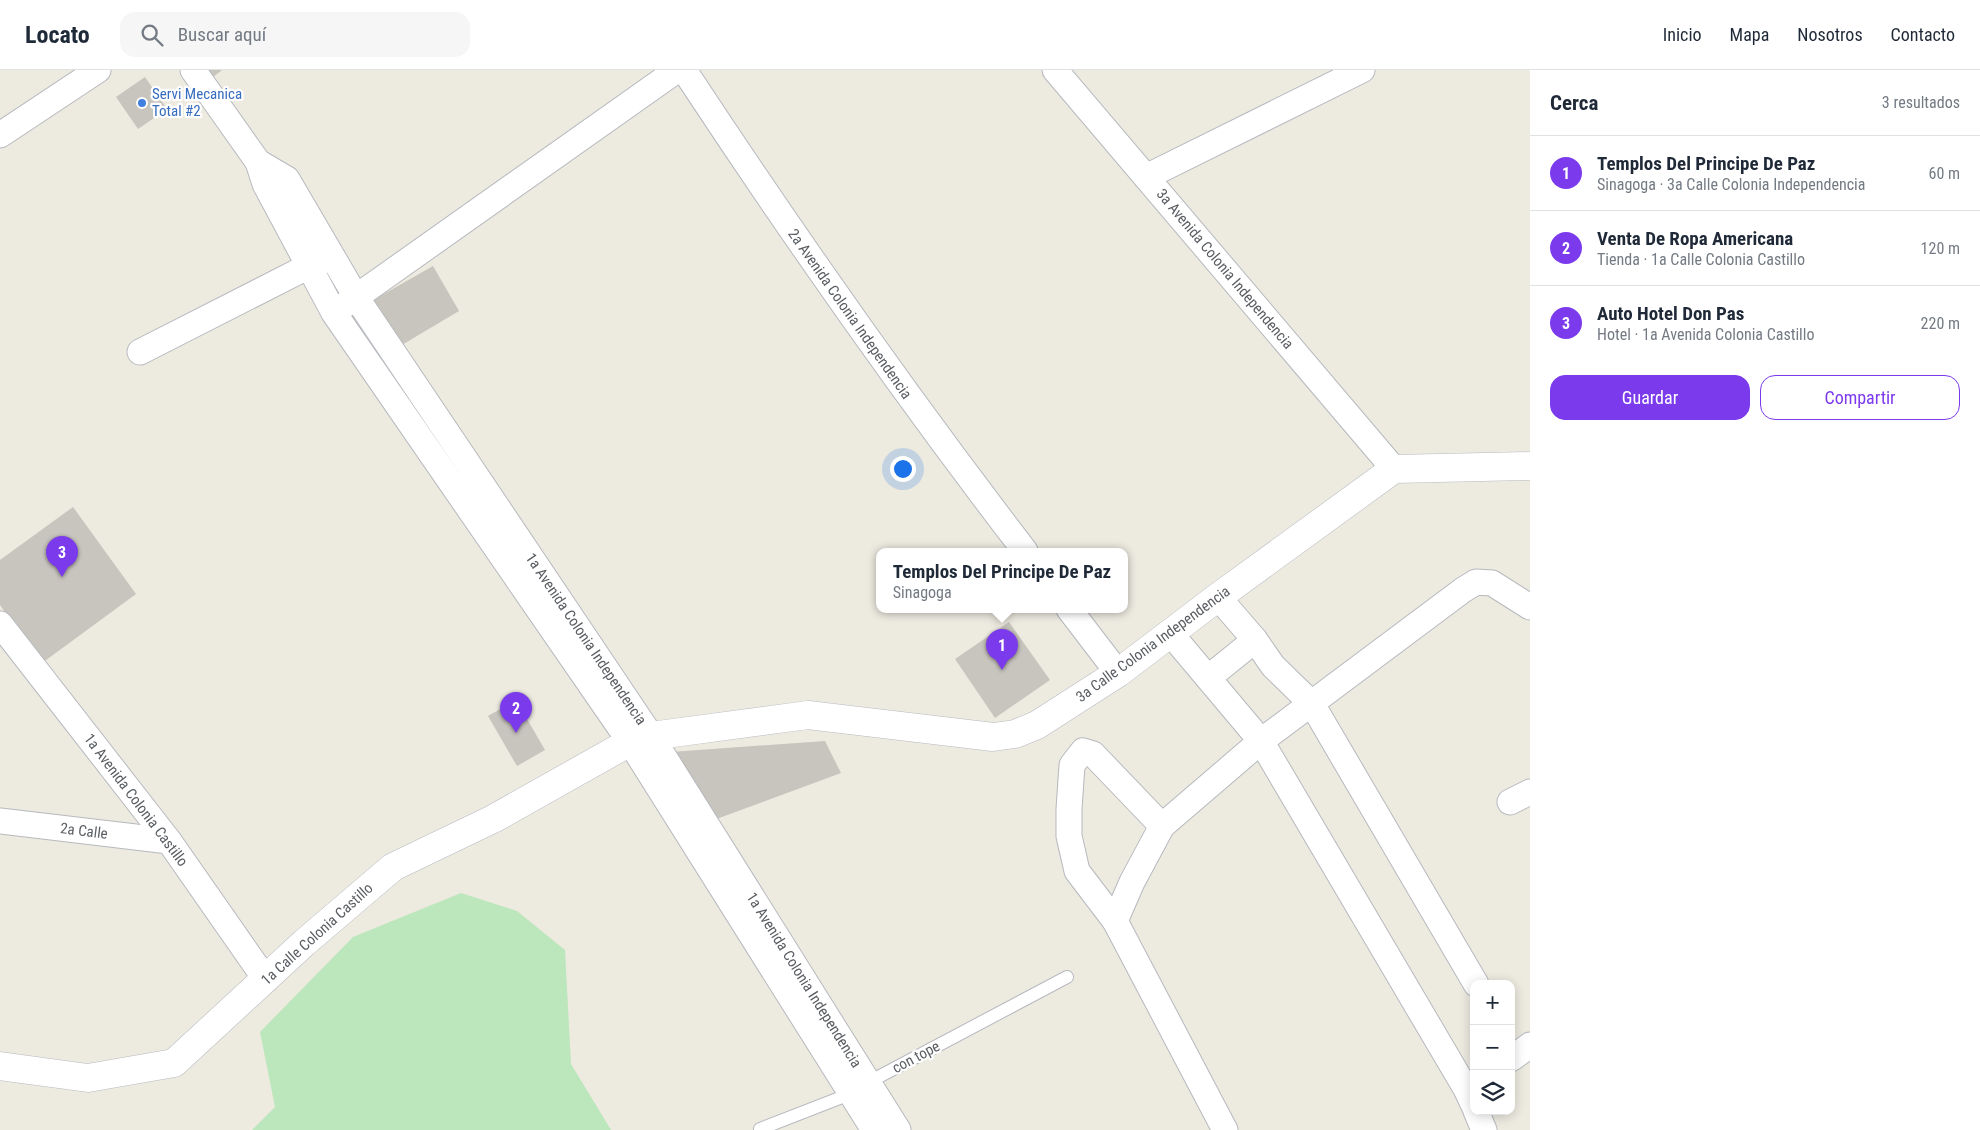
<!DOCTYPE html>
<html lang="es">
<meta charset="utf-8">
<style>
:root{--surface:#fff;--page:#f6f6f7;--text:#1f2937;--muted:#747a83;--line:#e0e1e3;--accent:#7c3aed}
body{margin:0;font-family:"Roboto Condensed",sans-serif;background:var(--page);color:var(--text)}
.controls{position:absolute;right:15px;bottom:15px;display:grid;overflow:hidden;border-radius:10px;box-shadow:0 2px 12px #0003}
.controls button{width:45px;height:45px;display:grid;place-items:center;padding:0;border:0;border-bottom:1px solid var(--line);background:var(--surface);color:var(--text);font:25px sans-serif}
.you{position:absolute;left:902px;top:398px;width:18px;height:18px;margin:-12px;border:4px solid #fff;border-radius:50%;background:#1a73e8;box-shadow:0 0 0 8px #1a73e833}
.badge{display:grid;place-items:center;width:32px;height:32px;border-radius:50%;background:var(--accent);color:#fff;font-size:16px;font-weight:700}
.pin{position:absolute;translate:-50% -41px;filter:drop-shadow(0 1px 2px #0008)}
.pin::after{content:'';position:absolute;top:26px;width:18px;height:15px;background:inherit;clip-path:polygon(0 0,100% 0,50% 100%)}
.popup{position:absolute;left:876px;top:478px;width:252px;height:65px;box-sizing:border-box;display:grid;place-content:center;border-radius:10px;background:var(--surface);filter:drop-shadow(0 1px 4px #0005);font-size:16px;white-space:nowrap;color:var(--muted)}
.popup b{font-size:19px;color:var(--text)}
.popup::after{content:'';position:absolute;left:50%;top:100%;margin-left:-10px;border:10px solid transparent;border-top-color:var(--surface)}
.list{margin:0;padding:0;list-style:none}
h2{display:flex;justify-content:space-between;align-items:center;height:65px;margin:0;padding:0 20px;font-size:21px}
h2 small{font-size:16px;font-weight:400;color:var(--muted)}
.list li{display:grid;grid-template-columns:32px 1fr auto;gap:15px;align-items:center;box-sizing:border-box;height:75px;padding:0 20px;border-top:1px solid var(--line)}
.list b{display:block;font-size:19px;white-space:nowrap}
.list p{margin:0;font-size:16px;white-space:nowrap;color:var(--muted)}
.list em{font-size:16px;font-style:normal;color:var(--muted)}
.actions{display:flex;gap:10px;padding:15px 20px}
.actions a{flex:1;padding:11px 0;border:1px solid var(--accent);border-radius:15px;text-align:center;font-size:18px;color:var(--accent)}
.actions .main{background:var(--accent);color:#fff}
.icon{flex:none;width:28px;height:28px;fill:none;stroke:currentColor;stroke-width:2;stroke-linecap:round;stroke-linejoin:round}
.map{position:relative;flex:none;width:1530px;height:1060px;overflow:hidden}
header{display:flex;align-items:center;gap:30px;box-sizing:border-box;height:70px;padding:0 25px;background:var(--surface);border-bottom:1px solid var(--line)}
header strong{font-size:24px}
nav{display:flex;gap:28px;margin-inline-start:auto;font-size:18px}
.search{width:350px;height:45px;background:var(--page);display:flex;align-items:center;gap:12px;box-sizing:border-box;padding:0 18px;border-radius:15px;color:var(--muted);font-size:19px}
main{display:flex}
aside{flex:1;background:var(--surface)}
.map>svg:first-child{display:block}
.green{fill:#bce6bb}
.building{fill:#c8c4be}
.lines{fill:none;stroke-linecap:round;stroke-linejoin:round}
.lane-casing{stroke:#b6b9be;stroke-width:14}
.street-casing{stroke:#b6b9be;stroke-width:27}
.secondary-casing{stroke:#b6bac0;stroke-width:29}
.lane{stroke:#fff;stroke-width:12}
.street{stroke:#fff;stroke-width:25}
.secondary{stroke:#fff;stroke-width:28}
.shop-dot{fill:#3f7fe0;stroke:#fff;stroke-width:2}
.labels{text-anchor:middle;stroke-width:4.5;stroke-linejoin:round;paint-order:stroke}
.shop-label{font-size:15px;fill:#366cbe;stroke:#fff;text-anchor:start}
.street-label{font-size:15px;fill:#595d62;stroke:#fff}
</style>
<header>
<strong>Locato</strong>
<div class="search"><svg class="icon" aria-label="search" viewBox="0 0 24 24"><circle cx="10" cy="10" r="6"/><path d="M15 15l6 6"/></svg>Buscar aquí</div>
<nav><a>Inicio</a><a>Mapa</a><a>Nosotros</a><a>Contacto</a></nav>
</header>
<main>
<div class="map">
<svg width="1530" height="1060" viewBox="0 0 1530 1060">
<rect width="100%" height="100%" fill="#edeae0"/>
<path class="green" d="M461 823 517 841 565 880 571 994 611 1060H252L275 1037 260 962 353 867Z"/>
<g class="building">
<path d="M207 0H222L212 8Z"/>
<path d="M145 7 167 39 138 59 116 27Z"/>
<path d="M433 196 459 241 395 279 368 233Z"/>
<path d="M73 437 136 524 42 593 0 535V490Z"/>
<path d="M1009 552 1050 610 995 648 955 589Z"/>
<path d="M516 630 545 680 517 696 488 646Z"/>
<path d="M825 671 841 703 711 751 671 682Z"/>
</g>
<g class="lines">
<g class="lane-casing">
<path id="lane" d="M760 1059 850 1024 867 1013 1067 907"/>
</g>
<g class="street-casing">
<g id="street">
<path d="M193 0 258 92 265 114 334 243 630 672 874 1060"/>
<path d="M684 0C792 164 905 325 1025 481"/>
<path d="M1055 0 1394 399"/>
<path d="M0 65 98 0"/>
<path d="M258 92 287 109 356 227 651 666 898 1060"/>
<path d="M1146 107 1362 0"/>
<path d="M342 237 677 0"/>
<path d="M140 282 309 196 325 190"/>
<path d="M1218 527 1255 570 1273 596 1312 634 1476 914"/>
<path d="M1069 539 1118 603"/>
<path d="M0 554 169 771 266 910"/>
<path d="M1171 564 1261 671 1466 1019 1474 1036"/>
<path d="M1208 608 1255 570"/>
<path d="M1510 732 1530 722"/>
<path d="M0 751 169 771"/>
<path d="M1162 756 1093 684 1083 681 1072 695 1069 739V766L1077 801 1115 851 1225 1060"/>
<path d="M1115 851 1132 812 1162 756 1261 671 1463 520 1476 512 1492 513 1530 537"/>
<path d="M1511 989 1530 975"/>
<path d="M1476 1041 1484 1060"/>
</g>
</g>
<g class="secondary-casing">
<path id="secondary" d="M0 996 88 1008 174 993 304 873 393 797 493 749 630 672 651 666 808 645 993 667 1015 664 1037 655 1118 603 1218 527 1394 399 1530 396"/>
</g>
<use href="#lane" class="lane"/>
<use href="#street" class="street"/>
<use href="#secondary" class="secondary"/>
</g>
<circle class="shop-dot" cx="142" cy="33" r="5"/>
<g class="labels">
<g class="shop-label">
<text x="152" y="29">Servi Mecanica<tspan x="152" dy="17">Total #2</tspan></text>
</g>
<g class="street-label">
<text transform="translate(1225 199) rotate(50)" y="5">3a Avenida Colonia Independencia</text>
<text transform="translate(850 244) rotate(55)" y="5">2a Avenida Colonia Independencia</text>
<text transform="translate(586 569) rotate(56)" y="5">1a Avenida Colonia Independencia</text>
<text transform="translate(1153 574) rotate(-36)" y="5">3a Calle Colonia Independencia</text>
<text transform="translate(136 730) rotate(53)" y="5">1a Avenida Colonia Castillo</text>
<text transform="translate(84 761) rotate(7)" y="5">2a Calle</text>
<text transform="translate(317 864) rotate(-42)" y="5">1a Calle Colonia Castillo</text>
<text transform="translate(804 910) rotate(58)" y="5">1a Avenida Colonia Independencia</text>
<text transform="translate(916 987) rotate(-28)" y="5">con tope</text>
</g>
</g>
</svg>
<div class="controls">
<button>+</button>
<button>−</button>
<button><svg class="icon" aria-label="layers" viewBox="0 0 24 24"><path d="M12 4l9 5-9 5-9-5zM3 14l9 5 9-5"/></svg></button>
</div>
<div class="you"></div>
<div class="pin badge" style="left:1002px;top:600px">1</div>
<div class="popup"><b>Templos Del Principe De Paz</b>Sinagoga</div>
<div class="pin badge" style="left:516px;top:663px">2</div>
<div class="pin badge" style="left:62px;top:507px">3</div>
</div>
<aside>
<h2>Cerca<small>3 resultados</small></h2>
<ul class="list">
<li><span class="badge">1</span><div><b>Templos Del Principe De Paz</b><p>Sinagoga · 3a Calle Colonia Independencia</p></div><em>60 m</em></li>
<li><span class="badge">2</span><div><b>Venta De Ropa Americana</b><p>Tienda · 1a Calle Colonia Castillo</p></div><em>120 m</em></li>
<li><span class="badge">3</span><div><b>Auto Hotel Don Pas</b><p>Hotel · 1a Avenida Colonia Castillo</p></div><em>220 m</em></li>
</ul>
<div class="actions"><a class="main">Guardar</a><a>Compartir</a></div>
</aside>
</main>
